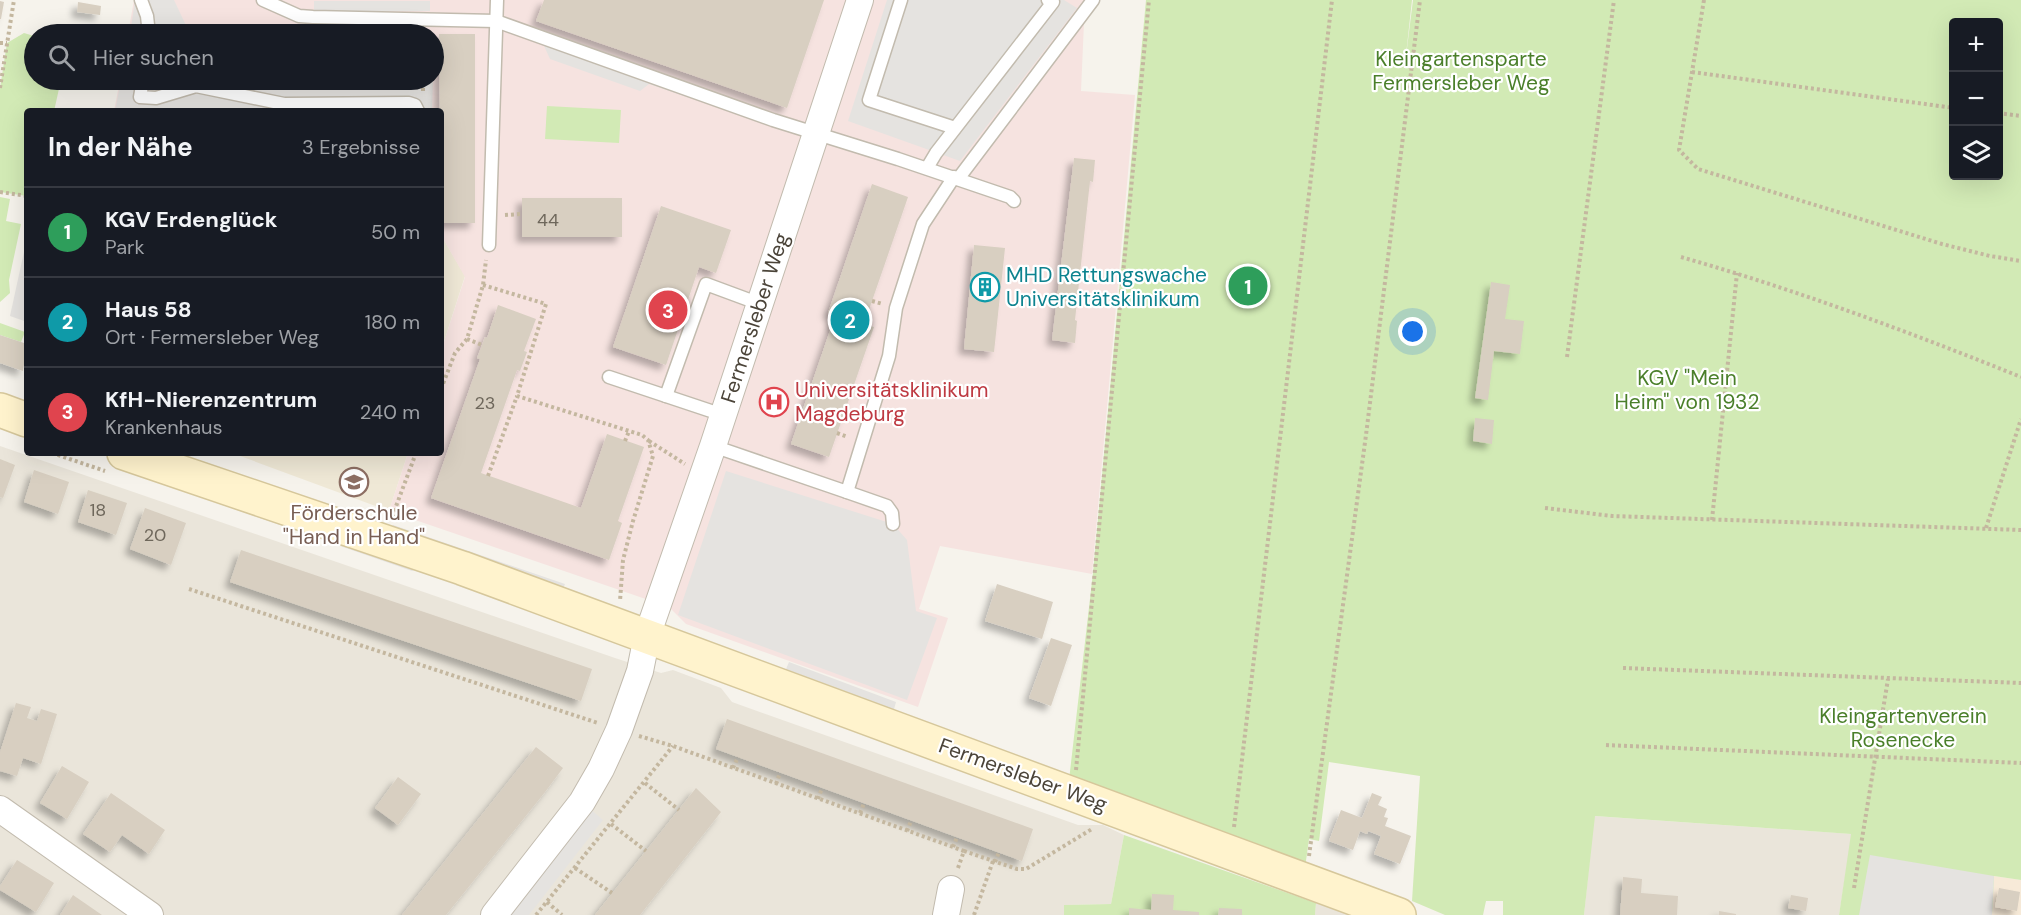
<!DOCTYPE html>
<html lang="de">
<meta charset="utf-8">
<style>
:root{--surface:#171b24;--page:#20242c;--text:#f1f3f6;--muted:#9ea1a6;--line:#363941;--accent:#d93025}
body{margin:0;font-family:"DM Sans",sans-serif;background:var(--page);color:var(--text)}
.controls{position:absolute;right:18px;top:18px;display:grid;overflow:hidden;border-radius:6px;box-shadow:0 6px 24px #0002}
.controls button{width:54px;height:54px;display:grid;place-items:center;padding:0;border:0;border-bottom:2px solid var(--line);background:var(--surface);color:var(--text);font:30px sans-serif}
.you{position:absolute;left:1413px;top:332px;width:21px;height:21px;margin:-15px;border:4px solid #fff;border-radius:50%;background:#1a73e8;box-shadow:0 0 0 9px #1a73e833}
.badge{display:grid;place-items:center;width:39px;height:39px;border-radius:50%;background:var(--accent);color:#fff;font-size:20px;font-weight:700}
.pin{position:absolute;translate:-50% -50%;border:3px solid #fff;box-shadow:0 2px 6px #0006}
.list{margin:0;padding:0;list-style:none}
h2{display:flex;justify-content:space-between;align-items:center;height:78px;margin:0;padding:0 24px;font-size:26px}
h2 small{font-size:20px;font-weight:400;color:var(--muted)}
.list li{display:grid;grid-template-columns:39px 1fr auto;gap:18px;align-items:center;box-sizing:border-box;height:90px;padding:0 24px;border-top:2px solid var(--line)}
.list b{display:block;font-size:22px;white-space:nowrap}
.list p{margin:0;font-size:20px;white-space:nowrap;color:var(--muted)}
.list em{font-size:20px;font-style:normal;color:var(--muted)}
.icon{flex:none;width:33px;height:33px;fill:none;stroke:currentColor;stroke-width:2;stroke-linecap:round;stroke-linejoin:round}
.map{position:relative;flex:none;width:2021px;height:915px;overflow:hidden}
.search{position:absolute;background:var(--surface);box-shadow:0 6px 24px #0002;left:24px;top:24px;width:420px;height:66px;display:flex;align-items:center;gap:15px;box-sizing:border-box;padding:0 21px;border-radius:33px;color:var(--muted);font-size:22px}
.panel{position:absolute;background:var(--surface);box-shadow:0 6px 24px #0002;left:24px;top:108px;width:420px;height:348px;border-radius:6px}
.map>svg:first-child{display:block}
.residential{fill:#eae5da}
.commercial{fill:#f7ead8}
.education{fill:#efe8d6}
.medical{fill:#f6e3e0}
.green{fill:#d2eab5;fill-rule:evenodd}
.parking{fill:#e5e3e0}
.building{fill:#d8cfc1;filter:url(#shadow)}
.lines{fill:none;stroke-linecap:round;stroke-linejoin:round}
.lane-casing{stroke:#c2bbae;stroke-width:15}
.street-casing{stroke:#c2bbae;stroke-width:28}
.secondary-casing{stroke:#d6c79b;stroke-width:36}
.path{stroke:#c4b79f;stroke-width:4;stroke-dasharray:3 3;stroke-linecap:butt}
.lane{stroke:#fff;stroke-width:12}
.street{stroke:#fff;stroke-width:26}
.secondary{stroke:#fff3cd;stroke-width:33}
.labels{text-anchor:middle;stroke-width:4.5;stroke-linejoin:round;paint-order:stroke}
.number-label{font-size:18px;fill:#6e675b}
.park-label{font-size:21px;fill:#4a7f2a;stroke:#fff}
.culture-label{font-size:21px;fill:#0d838f;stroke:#fff;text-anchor:start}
.street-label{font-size:21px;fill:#4b4439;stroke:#fff}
.health-label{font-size:21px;fill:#be3a42;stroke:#fff;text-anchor:start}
.education-label{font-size:21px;fill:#785e54;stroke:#fff}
</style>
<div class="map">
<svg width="2021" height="915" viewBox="0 0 2021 915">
<defs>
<filter id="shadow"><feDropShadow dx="-5.5" dy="5.5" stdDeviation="3" flood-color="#0004"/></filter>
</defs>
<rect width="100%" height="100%" fill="#f6f3ec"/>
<g class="residential">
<path d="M0 446 615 658 661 673 673 670 721 688 732 702 1078 825H1103L1124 835 1111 904 1065 905 1064 915H0Z"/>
<path d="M1594 816 1852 834 1839 915H1584Z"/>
<path d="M1316 903 1350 915H1315Z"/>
</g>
<path class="commercial" d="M1994 876 2021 880V915H1992Z"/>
<g class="education">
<path d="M441 235 465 276 441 351Z"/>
<path d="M232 453H408L389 511Z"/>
</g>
<path class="medical" d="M134 0H1085L1081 91 1135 95 1092 574 940 546 919 609 948 618 918 707 686 624 669 607 389 511 408 453H441V351L465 277 441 235V111H114L120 80H434V34H128Z"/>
<g class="green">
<path d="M1146 0H1412L1405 64 1413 0H2021V880L1994 876 1992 915H1839L1851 834 1595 816 1584 915H1503V901H1486L1483 915H1445L1412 901 1420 776 1329 762 1319 841 1309 839 1305 868 1069 780 1093 573ZM1954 22H1998V176H1954Z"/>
<path d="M24 33 34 36V80H61L54 111H27V196L0 192V88L7 43Z"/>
<path d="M547 106 621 110 619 143 545 139Z"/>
<path d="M0 197 10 199 6 221 21 224 9 280 10 293 0 302Z"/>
<path d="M0 323 25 332 21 342 0 335Z"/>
<path d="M1124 835 1316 903 1315 915H1064V905L1111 904Z"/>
</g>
<g class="parking">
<path d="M135 0H174L190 34H130Z"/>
<path d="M887 0H1064L1077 8 960 161 848 121Z"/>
<rect x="314" y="1" width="116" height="10"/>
<path d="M541 39 736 108 734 113 649 84 640 91 550 59Z"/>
<path d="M121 80H433L432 111H115Z"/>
<path d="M27 238V322L10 316Z"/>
<path d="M726 471 893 524 907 540 916 611 937 618 907 700 678 615Z"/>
<path d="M214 495 422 566 412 571 217 503Z"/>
<path d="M393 525 565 584 562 591 391 532Z"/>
<path d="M789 662 896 702 893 713 784 674Z"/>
<path d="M582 802 603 820 529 915H494Z"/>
<path d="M1870 855 1994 876 1992 915H1859Z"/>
</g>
<g class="building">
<path d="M544 0H824L787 108 536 21Z"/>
<path d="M0 1 4 2 1 19H0Z"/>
<path d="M78 2 101 6 100 15 77 12Z"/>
<path d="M407 30V34H264V32Z"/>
<path d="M439 34H475V223H441Z"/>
<path d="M1074 158 1095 160 1093 182 1090 181 1075 320 1077 321 1075 343 1052 340Z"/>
<path d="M872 184 908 197 864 324 874 327 829 457 791 444 835 316 828 313Z"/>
<rect x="522" y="198" width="100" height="39"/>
<path d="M661 206 731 230 716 273 699 267 666 365 613 347Z"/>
<path d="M974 245 1005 248 994 352 964 349Z"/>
<path d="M1491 282 1510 285 1505 319 1524 321 1520 354 1494 351 1488 400 1475 398Z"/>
<path d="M498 305 536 319 524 351 527 352 520 371 517 370 481 473 581 508 607 434 644 447 618 521 622 523 609 560 431 498 480 359 477 358 482 345 485 337 487 338Z"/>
<path d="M0 335 27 344 23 371 0 363Z"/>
<path d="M1475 418 1494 420 1492 444 1473 441Z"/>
<path d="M0 459 15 465 3 498 0 497Z"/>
<path d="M34 470 69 482 58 514 24 502Z"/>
<path d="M88 490 127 503 116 535 78 522Z"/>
<path d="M145 508 186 523 171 565 130 549Z"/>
<path d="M241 550 592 669 581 701 230 582Z"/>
<path d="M997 584 1053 602 1042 639 985 621Z"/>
<path d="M1051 638 1072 645 1051 706 1029 698Z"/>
<path d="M16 703 31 707 27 718 37 721 41 709 57 714 41 764 23 758 17 776 0 771V752Z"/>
<path d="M727 719 1033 829 1022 861 716 749Z"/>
<path d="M536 747 563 768 545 792 446 915H402Z"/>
<path d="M62 766 89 782 67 819 40 803Z"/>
<path d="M398 777 421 794 398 825 375 808Z"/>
<path d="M696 788 721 812 640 915H595Z"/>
<path d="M111 793 165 830 149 854 122 835 110 852 83 834Z"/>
<path d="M1372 793 1382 797 1378 805 1387 809 1384 817 1388 818 1385 826 1411 836 1400 864 1374 854 1381 836 1368 831 1367 834 1360 831 1353 850 1329 841 1341 810 1362 818Z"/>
<path d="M17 860 54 883 36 912 0 890V886Z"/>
<path d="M1623 877 1642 879 1641 893 1678 896 1677 915H1620Z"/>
<path d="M1999 888 2020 892 2017 911 1995 907Z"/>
<path d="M1152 894 1174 895 1173 910 1199 912V915H1129V908L1151 910Z"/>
<path d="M73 895 102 915H60Z"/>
<path d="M1791 895 1808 898 1806 911 1788 908Z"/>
<path d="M1219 908 1242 909V915H1218Z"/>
<path d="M1719 911 1736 914V915H1719Z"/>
</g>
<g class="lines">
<g class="lane-casing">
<g id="lane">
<path d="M141 0 147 16 149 34"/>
<path d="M263 0 299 16 313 17 496 21 773 120 898 159 1010 197 1014 201"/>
<path d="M901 0 869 100 955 128"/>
<path d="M143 80 140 97 156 98 196 86 284 104 409 103 415 105 418 111"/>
<path d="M927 168 936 153 1053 2 1048 0"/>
<path d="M958 179 1093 0"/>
<path d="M489 245 497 0"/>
<path d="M609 377 723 415"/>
<path d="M666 396 706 284 760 304"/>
<path d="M713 446 847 492 889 356 896 308 923 224 954 177"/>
<path d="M847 492 887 506 892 513 893 524"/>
</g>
</g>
<g class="street-casing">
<g id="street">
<path d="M0 809 150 915"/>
<path d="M494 915 582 802 601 769 619 730 640 671 647 636 713 446 860 0"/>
<path d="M946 915 951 889"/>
</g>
</g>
<g class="secondary-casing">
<g id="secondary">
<path d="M0 410 27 420"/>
<path d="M124 453 462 568 1399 915"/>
</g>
</g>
<g class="path">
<path d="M1704 0 1679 150 1698 169 1942 244 1990 256 2021 261"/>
<path d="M163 26 176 34"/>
<path d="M183 34 258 26"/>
<path d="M0 43H7"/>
<path d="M1692 72 1954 108"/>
<path d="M0 88 14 0"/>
<path d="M423 91V80"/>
<path d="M1998 113 2021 116"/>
<path d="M0 192 27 196"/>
<path d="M505 215 522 214"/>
<path d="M1681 257C1797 290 1909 332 2021 377"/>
<path d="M483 285 546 304 517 396 642 435 648 440 653 456 633 521 623 560 620 601"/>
<path d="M872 301 883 304"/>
<path d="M467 339 482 345"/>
<path d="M1567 357 1614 0"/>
<path d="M441 389 455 353 467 339 483 285 486 260"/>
<path d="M851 394 862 397"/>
<path d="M837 433 848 437"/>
<path d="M625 441 629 431"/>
<path d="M649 441 685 464"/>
<path d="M52 453 105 471"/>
<path d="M488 476 517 396"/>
<path d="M1545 508 1612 516 2021 530"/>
<path d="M392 517 416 453"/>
<path d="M1712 520 1737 273"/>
<path d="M1986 528 2021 419"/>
<path d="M189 589 598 723"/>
<path d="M1623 668 2021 683"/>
<path d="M639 736 673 746 964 851"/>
<path d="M1606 745 2021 763"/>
<path d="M733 768 738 757"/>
<path d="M1076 770 1149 0"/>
<path d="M645 783 679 810"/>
<path d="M776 784 780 773"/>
<path d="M818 799 822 788"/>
<path d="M860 813 864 803"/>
<path d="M611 824 646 851"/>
<path d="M1234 827 1332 0"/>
<path d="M907 831 911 821"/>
<path d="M953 847 957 837"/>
<path d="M1309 856 1366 435 1420 0"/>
<path d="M995 862 999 852"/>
<path d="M575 868 612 893"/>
<path d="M958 868 964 851 1017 869H1026L1092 829"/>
<path d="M1854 888 1888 679"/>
<path d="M547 902 562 915"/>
<path d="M536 915 673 746"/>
<path d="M974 915 993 861"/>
</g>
<use href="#lane" class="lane"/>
<use href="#street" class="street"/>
<use href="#secondary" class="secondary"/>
</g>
<defs>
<g id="building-ring" transform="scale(1.5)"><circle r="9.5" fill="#fff" stroke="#0f9aa8" stroke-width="1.5"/><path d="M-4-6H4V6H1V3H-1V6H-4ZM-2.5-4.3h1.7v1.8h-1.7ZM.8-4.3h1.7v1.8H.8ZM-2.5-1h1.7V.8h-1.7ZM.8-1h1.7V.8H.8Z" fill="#0f9aa8"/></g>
<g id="hospital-ring" transform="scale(1.5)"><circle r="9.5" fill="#fff" stroke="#e0444e" stroke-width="1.5"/><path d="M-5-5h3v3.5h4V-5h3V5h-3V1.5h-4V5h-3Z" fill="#e0444e"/></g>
<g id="school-ring" transform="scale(1.5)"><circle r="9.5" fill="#fff" stroke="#8d6e63" stroke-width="1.5"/><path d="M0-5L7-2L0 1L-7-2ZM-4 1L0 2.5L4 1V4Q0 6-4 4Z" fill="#8d6e63"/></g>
</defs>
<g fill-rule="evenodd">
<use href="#building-ring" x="985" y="287"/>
<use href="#hospital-ring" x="774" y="402"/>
<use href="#school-ring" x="354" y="482"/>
</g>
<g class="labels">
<g class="number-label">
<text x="548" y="226">44</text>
<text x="485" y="409">23</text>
<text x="98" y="516">18</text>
<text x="155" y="541">20</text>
</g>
<g class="park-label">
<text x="1461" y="66">Kleingartensparte<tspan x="1461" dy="24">Fermersleber Weg</tspan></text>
<text x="1687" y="385">KGV "Mein<tspan x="1687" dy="24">Heim" von 1932</tspan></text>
<text x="1903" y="723">Kleingartenverein<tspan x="1903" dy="24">Rosenecke</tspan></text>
</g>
<g class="culture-label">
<text x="1006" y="282">MHD Rettungswache<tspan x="1006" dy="24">Universitätsklinikum</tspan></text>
</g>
<g class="street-label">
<text transform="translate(755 318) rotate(-72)" y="7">Fermersleber Weg</text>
<text transform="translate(1023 775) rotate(20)" y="7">Fermersleber Weg</text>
</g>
<g class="health-label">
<text x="795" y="397">Universitätsklinikum<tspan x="795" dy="24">Magdeburg</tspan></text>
</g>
<g class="education-label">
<text x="354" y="520">Förderschule<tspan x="354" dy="24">"Hand in Hand"</tspan></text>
</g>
</g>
</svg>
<div class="controls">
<button>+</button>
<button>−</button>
<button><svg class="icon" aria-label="layers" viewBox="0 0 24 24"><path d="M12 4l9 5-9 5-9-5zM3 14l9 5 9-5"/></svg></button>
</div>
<div class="you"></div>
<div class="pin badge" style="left:1248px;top:286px;background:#2e9e5b">1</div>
<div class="pin badge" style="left:850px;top:320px;background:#0f9aa8">2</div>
<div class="pin badge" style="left:668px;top:310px;background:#e0444e">3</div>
<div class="search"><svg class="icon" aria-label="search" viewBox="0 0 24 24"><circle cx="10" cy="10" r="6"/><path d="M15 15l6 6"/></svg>Hier suchen</div>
<section class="panel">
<h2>In der Nähe<small>3 Ergebnisse</small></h2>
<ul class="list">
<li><span class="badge" style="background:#2e9e5b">1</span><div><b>KGV Erdenglück</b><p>Park</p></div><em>50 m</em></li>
<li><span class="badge" style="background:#0f9aa8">2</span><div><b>Haus 58</b><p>Ort · Fermersleber Weg</p></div><em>180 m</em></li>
<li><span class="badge" style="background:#e0444e">3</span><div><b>KfH-Nierenzentrum</b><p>Krankenhaus</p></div><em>240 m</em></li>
</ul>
</section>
</div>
